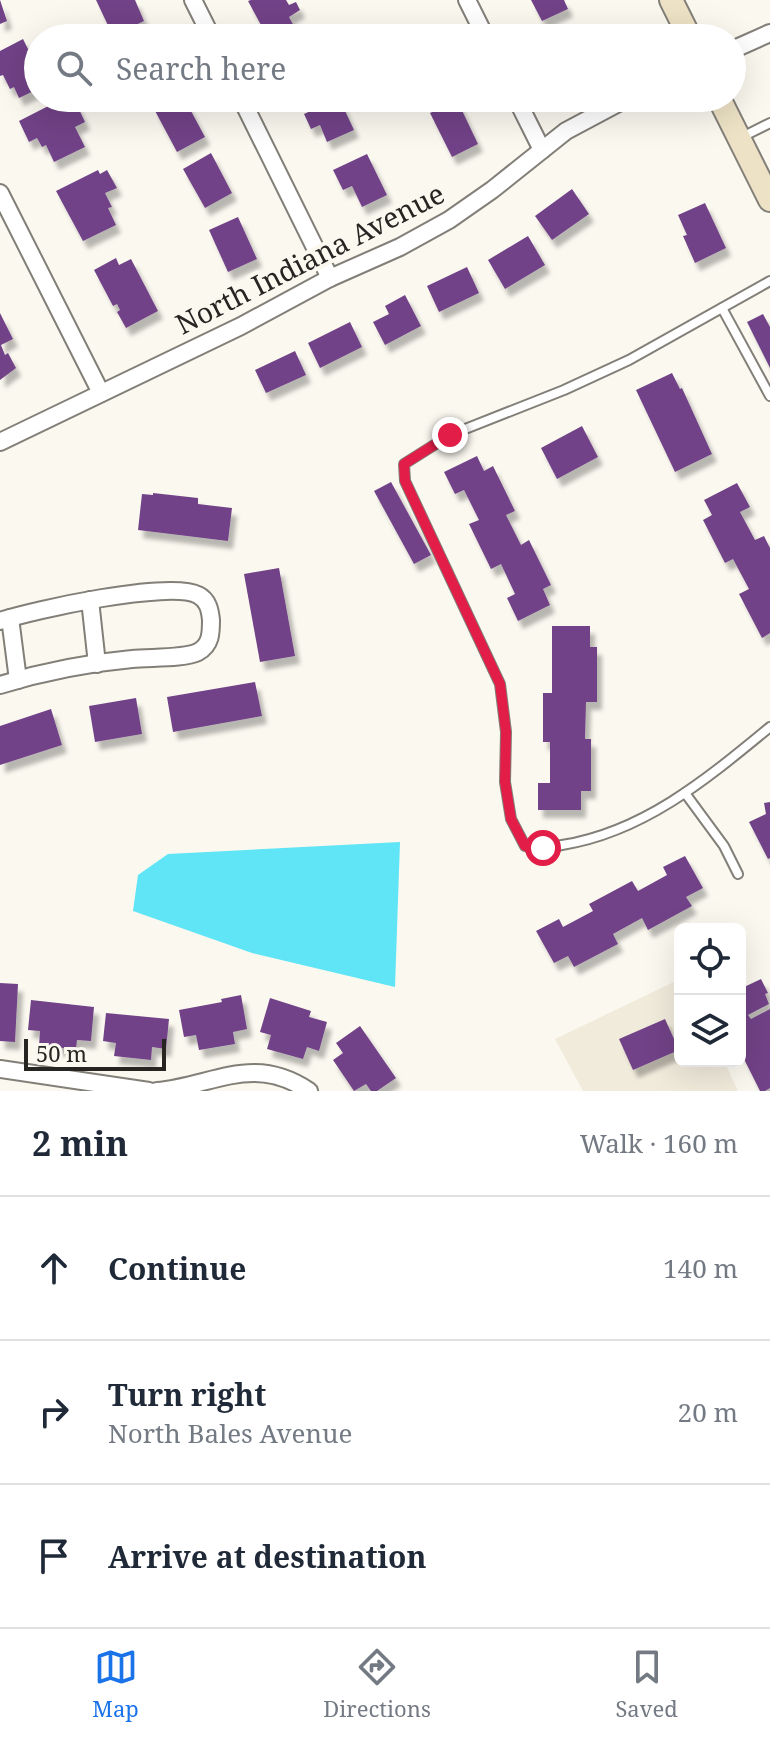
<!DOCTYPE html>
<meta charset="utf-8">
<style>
:root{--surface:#fff;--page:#f2f2f3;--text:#1f2937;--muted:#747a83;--line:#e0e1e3;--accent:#1a73e8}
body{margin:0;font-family:"Noto Serif",serif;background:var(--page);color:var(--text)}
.controls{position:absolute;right:24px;bottom:24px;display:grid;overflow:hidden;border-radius:12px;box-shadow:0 8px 32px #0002}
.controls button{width:72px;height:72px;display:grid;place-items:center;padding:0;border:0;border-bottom:2px solid var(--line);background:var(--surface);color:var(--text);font:40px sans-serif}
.scale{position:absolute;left:24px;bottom:20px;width:142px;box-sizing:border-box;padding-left:8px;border:4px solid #262522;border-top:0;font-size:22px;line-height:28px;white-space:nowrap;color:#262522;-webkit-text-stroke:6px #fbf8f0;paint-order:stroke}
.stop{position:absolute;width:24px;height:24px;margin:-18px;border:6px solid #e11d48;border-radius:50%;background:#fff}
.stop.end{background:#e11d48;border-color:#fff;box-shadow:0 2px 8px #0008}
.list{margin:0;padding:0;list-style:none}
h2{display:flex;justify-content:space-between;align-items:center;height:104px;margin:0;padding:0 32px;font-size:34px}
h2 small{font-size:26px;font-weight:400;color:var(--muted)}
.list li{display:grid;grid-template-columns:52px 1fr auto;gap:24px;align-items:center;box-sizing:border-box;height:144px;padding:0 32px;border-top:2px solid var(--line)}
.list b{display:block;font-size:30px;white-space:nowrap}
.list p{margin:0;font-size:26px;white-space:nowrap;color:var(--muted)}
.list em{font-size:26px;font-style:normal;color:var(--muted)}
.icon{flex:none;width:44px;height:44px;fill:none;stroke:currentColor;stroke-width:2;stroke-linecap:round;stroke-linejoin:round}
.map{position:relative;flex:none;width:770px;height:1091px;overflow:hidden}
.search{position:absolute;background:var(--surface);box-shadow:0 8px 32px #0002;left:24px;right:24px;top:24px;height:88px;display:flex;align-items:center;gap:20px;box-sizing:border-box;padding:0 28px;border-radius:44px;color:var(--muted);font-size:30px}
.sheet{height:536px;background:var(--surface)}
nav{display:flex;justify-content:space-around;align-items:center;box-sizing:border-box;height:112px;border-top:2px solid var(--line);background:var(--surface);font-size:22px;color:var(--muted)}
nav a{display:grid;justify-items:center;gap:4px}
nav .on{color:var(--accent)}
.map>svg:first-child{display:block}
.built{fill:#f1ebdc}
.water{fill:#5fe5f6}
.building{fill:#714387;filter:url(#shadow)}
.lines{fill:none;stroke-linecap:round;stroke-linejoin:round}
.lane-casing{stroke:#827f78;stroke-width:12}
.street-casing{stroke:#827f78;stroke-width:20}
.secondary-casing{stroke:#827f78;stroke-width:26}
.lane{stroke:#fff;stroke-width:8}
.street{stroke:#fff;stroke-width:16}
.secondary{stroke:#ede2c5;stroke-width:22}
.route{stroke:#e11d48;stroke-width:10}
.labels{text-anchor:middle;stroke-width:8;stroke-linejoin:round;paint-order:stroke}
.street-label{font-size:28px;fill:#262522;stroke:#fbf8f0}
</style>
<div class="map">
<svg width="770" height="1091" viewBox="0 0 770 1091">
<defs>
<filter id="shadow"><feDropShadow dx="5" dy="8" stdDeviation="2" flood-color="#0004"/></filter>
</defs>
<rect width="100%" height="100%" fill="#fbf8f0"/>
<path class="built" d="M680 979V1061H724L738 1091H583L555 1039Z"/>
<path class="water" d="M400 842 395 987 252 953 133 911 138 875 168 854Z"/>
<g class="building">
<path d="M0 0 7 21 0 24Z"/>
<path d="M96 0H135L144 21 113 36Z"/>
<path d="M251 0H286L289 5 296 2 300 10 289 17 295 28 276 38H268L248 1Z"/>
<path d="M531 0H564L568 9 542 21Z"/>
<path d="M577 30 581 38H561Z"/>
<path d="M23 39 33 59 38 56V89L19 98 14 87 10 89 3 75 0 76V51Z"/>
<path d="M174 98H184L205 137 177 152 154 109Z"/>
<path d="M339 98 354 130 327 142 320 125 311 129 304 114Z"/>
<path d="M62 99 65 106 75 101 85 122 75 127 85 147 54 162 46 145 42 147 37 138 29 142 19 121Z"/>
<path d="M457 100 478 144 452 157 430 113Z"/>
<path d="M211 153 232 193 205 208 183 169Z"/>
<path d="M367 154 387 195 362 207 352 186 343 190 333 170Z"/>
<path d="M98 170 100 174 107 170 117 188 105 193 112 207 108 208 116 225 83 241 56 191Z"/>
<path d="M572 189 589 214 552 240 535 216Z"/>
<path d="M705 203 726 248 695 263 683 236 687 235 678 215Z"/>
<path d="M238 217 257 259 228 272 209 230Z"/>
<path d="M528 236 545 265 505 289 488 260Z"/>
<path d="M116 258 119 265 131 259 158 311 126 328 117 312 120 310 117 304 113 306 94 270Z"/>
<path d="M467 267 479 293 439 312 427 286Z"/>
<path d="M405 295 421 326 385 345 373 322 389 314 385 306Z"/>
<path d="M0 313 13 339 1 345 5 355 8 353 16 368 0 380Z"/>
<path d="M763 314 770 327V368L747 322Z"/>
<path d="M350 322 362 347 320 368 308 343Z"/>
<path d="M295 351 306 375 266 393 255 370Z"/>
<path d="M672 373 680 389 682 388 712 454 675 472 636 390Z"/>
<path d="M582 426 598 457 557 479 541 448Z"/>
<path d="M477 456 484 471 493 466 515 511 506 515 521 545 529 540 551 585 543 589 550 605 518 621 507 598 515 594 501 564 491 569 469 524 479 520 464 490 455 494 444 472Z"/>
<path d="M391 482 431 555 414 564 374 491Z"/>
<path d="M737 483 750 507 740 512 755 540 764 536 770 548V633L762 638 739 594 749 589 733 559 725 563 703 520 712 515 704 500Z"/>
<path d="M153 493 198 498V504L232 508 228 541 138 530 142 494 153 495Z"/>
<path d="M279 568 295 656 260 662 244 574Z"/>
<path d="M552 626H590V647H597V702H586L585 739H591V791H581V810H538V783H550V742H543V693H552Z"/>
<path d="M255 682 262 716 173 732 167 697Z"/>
<path d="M136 698 142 734 95 742 89 706Z"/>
<path d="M51 709 62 745 0 765V726Z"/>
<path d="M770 802V858L768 859 749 822 766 814 764 803Z"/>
<path d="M685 856 703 888 686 897 692 906 648 930 642 918 613 934 618 944 574 967 568 956 554 963 536 931 559 919 563 927 593 911 589 904 632 881 638 891 667 875 663 867Z"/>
<path d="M761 979 768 993 765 994 769 1004 748 1015 751 1019 770 1009V1088L765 1091H760L740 1051V989Z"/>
<path d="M0 983 18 984 15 1042 0 1041Z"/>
<path d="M241 995 247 1029 233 1032 235 1044 199 1050 196 1035 184 1037 179 1010 222 1002 221 999Z"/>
<path d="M270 998 311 1011 309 1017 327 1022 319 1051 307 1047 303 1059 267 1049 271 1035 260 1032Z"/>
<path d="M31 1000 94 1007 91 1041 77 1040 76 1049 39 1046 40 1031 28 1030Z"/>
<path d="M106 1013 169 1019 166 1049 152 1047 151 1060 114 1056 116 1043 103 1041Z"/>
<path d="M665 1019 679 1050 633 1070 619 1039Z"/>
<path d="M360 1026 396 1078 377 1091H371L366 1084 354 1091 333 1060 343 1053 336 1043Z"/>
</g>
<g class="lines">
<g class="lane-casing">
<g id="lane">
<path d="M742 137 770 123"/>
<path d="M770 281 629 360 564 390 450 435 404 464 405 481 500 684 506 732 505 782 511 819 525 846C537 851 550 847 562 845 644 832 708 778 770 727"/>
<path d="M722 308 770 396"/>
<path d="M685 793 724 846 738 874"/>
</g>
</g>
<g class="street-casing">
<g id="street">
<path d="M193 0 212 38"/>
<path d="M467 0 486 38"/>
<path d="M732 50 770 33"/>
<path d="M241 98 330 278"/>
<path d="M516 98 542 150"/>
<path d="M0 193 101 393"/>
<path d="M0 442 241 326 330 278 400 247 449 220 492 190 566 131 628 98"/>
<path d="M90 600 97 664"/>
<path d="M10 618 18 680"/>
<path d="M0 621C33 610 170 580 198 595 208 600 210 610 211 620 211 633 211 645 198 652 184 659 149 657 132 659 88 663 42 672 0 685"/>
<path d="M0 1069 149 1091"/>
<path d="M157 1091C213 1086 253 1053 309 1091"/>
</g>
</g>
<g class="secondary-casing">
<g id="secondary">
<path d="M671 0 690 38"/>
<path d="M719 98 770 200"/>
</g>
</g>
<use href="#lane" class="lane"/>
<use href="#street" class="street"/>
<use href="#secondary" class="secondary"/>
</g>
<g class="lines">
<path class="route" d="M450 435 404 464 405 481 500 684 506 732 505 782 511 819 525 846 543 848"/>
</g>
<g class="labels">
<g class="street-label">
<text transform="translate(310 259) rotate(-27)" y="10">North Indiana Avenue</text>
</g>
</g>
</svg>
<div class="controls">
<button><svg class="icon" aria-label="locate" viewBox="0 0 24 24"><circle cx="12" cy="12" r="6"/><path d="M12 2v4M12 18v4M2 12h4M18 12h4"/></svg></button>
<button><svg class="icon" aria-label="layers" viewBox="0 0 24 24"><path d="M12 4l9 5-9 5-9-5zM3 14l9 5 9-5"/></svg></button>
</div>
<div class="scale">50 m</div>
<div class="stop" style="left:543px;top:848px"></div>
<div class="stop end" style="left:450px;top:435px"></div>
<div class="search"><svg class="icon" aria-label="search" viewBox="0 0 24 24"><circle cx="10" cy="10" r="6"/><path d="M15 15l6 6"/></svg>Search here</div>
</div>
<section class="sheet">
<h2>2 min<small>Walk · 160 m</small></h2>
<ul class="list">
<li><svg class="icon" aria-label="ahead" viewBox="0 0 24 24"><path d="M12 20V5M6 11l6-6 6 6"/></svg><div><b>Continue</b></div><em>140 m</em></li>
<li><svg class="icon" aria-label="right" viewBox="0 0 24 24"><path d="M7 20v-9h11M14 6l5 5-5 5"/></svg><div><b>Turn right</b><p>North Bales Avenue</p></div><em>20 m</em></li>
<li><svg class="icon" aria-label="arrive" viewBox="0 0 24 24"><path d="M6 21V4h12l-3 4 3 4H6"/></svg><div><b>Arrive at destination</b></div></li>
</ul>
</section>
<nav>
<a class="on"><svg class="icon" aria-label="map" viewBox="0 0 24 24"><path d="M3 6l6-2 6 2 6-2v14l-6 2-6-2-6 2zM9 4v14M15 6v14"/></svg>Map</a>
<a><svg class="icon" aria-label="directions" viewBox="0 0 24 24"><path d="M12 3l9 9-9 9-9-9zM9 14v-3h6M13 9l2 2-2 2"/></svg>Directions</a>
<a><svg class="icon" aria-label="saved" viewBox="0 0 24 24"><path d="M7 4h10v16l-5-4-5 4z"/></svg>Saved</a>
</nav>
